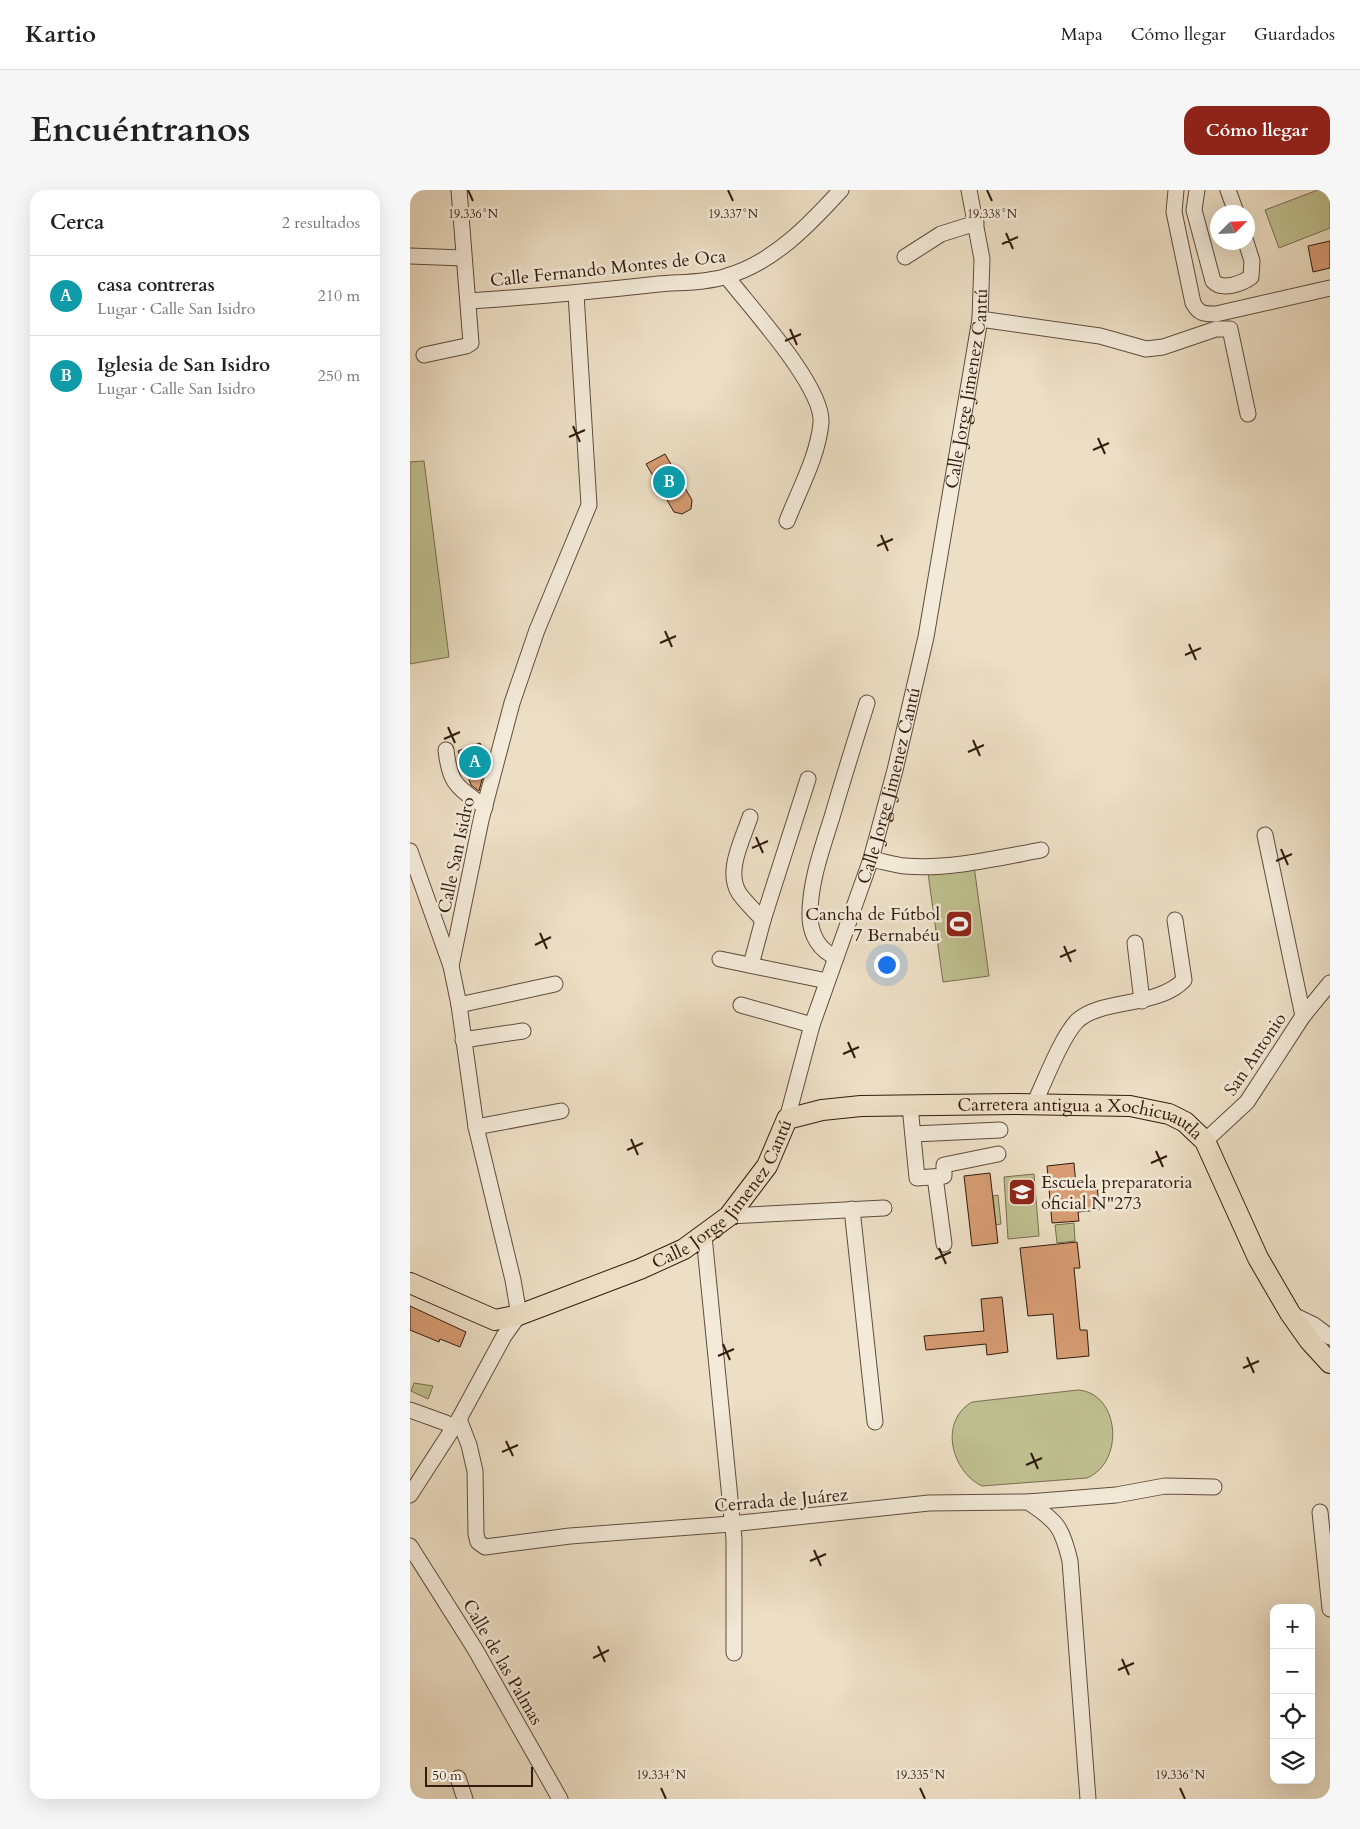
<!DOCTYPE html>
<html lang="es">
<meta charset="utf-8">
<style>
:root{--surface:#fff;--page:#f6f6f6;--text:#222;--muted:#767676;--line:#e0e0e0;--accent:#8f2418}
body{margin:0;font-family:Cardo,serif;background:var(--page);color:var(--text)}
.controls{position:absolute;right:15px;bottom:15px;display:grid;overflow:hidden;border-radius:10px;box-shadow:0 5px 20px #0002}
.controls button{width:45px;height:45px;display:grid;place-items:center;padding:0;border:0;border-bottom:1px solid var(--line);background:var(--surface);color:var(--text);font:25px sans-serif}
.compass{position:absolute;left:800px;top:15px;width:45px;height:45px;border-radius:50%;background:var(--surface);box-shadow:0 5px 20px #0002;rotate:66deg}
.scale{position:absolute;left:15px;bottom:12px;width:108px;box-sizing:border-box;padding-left:5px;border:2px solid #311c0e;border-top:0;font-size:14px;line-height:18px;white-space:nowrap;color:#311c0e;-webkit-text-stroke:4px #f3ead9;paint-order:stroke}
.you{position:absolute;left:476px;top:774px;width:18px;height:18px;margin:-12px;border:4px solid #fff;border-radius:50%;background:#1a73e8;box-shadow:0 0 0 8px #1a73e833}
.badge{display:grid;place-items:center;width:32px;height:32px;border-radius:50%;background:var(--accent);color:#fff;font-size:16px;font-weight:700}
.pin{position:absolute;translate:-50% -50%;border:2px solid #fff;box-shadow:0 1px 5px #0006}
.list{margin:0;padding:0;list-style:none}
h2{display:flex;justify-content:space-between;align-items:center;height:65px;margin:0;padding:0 20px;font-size:21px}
h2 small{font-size:16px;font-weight:400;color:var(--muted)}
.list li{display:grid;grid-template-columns:32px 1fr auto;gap:15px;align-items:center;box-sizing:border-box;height:80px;padding:0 20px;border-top:1px solid var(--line)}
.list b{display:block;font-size:19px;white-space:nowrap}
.list p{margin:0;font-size:16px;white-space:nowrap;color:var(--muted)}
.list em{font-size:16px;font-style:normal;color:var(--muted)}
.icon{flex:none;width:28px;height:28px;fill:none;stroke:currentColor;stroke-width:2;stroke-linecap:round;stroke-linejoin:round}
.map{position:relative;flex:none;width:920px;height:1609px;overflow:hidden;border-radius:15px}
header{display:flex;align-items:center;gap:30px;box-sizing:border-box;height:70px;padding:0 25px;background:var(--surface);border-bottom:1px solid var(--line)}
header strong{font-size:24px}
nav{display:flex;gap:28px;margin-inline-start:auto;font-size:18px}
.intro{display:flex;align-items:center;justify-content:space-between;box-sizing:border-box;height:120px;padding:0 30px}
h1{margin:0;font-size:35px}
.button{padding:12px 22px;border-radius:15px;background:var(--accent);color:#fff;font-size:18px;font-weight:700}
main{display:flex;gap:30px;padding:0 30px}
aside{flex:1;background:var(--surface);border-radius:15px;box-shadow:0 5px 20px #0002}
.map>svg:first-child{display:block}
.green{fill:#bfc090;stroke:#786e4f}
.building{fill:#d79c73;stroke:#311c0e}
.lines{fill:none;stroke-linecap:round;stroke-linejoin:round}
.minor-casing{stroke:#604d3c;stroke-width:17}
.major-casing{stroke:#311c0e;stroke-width:22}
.minor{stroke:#f3ead9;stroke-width:15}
.major{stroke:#eddfc5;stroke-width:20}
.ticks{fill:none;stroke:#311c0e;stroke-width:2}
.labels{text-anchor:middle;stroke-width:5;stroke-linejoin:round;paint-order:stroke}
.street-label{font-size:18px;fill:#311c0e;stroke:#f3ead9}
.poi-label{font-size:18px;fill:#311c0e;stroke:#f3ead9;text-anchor:end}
.ticks-label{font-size:12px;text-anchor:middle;fill:#311c0e;stroke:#f3ead9;stroke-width:5;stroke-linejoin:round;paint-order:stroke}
</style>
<header>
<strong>Kartio</strong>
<nav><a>Mapa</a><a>Cómo llegar</a><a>Guardados</a></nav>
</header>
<div class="intro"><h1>Encuéntranos</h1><a class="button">Cómo llegar</a></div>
<main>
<aside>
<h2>Cerca<small>2 resultados</small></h2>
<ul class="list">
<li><span class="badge" style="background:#0f9aa8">A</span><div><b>casa contreras</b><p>Lugar · Calle San Isidro</p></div><em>210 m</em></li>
<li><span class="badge" style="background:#0f9aa8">B</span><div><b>Iglesia de San Isidro</b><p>Lugar · Calle San Isidro</p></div><em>250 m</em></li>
</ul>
</aside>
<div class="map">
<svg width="920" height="1609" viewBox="0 0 920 1609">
<rect width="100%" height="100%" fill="#eddfc5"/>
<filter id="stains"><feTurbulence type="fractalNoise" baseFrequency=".004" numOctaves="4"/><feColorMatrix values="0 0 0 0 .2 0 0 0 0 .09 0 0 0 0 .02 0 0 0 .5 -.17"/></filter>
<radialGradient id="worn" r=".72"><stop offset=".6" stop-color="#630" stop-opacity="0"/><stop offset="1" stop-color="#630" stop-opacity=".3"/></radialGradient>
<g class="green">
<path d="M908 0H920V38L869 58 855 20Z"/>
<path d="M14 271 39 467 0 474V272Z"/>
<path d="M564 676 579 786 533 792 518 683Z"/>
<path d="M624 984 629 1046 598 1049 594 987Z"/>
<path d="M588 1005 591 1034 586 1035 583 1006Z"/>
<path d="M664 1033 665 1051 647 1053 645 1035Z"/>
<path d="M4 1193 23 1196 18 1209 1 1201Z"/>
<path d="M668 1200C710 1203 715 1272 677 1288L572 1296C542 1282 528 1232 562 1212Z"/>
</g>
<g class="building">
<path d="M920 51V78L903 82 898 56Z"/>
<path d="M255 264 282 310 281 319 272 324 264 322 236 274Z"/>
<path d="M70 553 77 571 69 601 61 595 48 561Z"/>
<path d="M664 973 666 995 687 993 689 1020 668 1022 669 1031 642 1033 637 976Z"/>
<path d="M580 983 588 1053 562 1056 554 986Z"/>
<path d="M667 1052 670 1078H664L670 1140H677L679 1166 647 1169 643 1124 618 1126 610 1058Z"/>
<path d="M592 1107 598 1162 577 1165 576 1154 516 1160 514 1146 574 1141 571 1109Z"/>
<path d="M0 1116 56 1142 50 1157 30 1149 29 1152 0 1140Z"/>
</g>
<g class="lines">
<g class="minor-casing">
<g id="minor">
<path d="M766 0 764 22 783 113C789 124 794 124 806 124L920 98"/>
<path d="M787 0 784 20 803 91C812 101 831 94 841 87L842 71 836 52"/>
<path d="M818 0 826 22"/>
<path d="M0 66 53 68"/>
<path d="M495 67 531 44 566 33"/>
<path d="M317 87C340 117 414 197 411 233 408 266 389 300 377 331"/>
<path d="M59 111C122 107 186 101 249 94 271 92 296 93 317 86 363 73 400 34 431 0"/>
<path d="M570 129 690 146 736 159 753 157 806 139H820L838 224"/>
<path d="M14 165 56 156 61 153 49 0"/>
<path d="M36 560C40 596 48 597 75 617"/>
<path d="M340 627C333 649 315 681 329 703 335 712 345 721 353 730"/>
<path d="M855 645 893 826"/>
<path d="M0 661 41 776"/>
<path d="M461 669C472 671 484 675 495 676 538 680 588 668 631 660"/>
<path d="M725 753 732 811"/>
<path d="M426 767C410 761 401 746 400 728 399 694 412 659 422 627 433 589 445 551 457 513"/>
<path d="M310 769 417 791"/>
<path d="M341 775 353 730 398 589"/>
<path d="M49 815 145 794"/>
<path d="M331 815 402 835"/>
<path d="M53 850 113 841"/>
<path d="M624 914C635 891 651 848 667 831 691 808 747 818 774 790L765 730"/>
<path d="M500 916 507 988 534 986V975L588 964"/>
<path id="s1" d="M377 929 402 835 461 669 485 580 516 447 570 129 572 69 559 0"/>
<path d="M66 937 151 921"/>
<path d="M503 944 590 940"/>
<path d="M795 951 837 912 893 826 920 793"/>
<path d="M525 987 534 1054"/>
<path d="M442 1019 465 1232"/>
<path d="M319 1026 474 1018"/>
<path d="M294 1046 324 1349V1463"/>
<path d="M881 1124 904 1135 920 1147"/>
<path d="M0 1220 36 1233 43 1238"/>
<path d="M49 1229 59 1255 65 1281 66 1344 68 1352 75 1357 160 1346 321 1334 519 1313 618 1312 706 1305 755 1296 804 1297"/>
<path d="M0 1305 49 1229 94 1146 109 1125 103 1090 66 937 49 815 41 776 71 630 102 513 127 440 179 315 166 104"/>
<path d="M618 1312C647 1331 652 1337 660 1371L678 1609"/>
<path d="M910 1322 920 1419"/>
<path d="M0 1356 65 1459 150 1609"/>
<path d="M48 1588 55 1609"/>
</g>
</g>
<g class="major-casing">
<g id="major">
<path id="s2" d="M0 1093 85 1130 109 1125 230 1079 274 1059 319 1026 357 976 377 929 412 920 451 916 604 914 720 916 759 924 775 932 795 951 848 1068 880 1123 899 1150 920 1173"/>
</g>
</g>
<use href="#minor" class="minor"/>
<use href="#major" class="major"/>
</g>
<path class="ticks" d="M58 0 63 11M318 0 323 11M577 0 582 11M596 43 603 59M592 54 608 47M380 139 387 155M375 151 391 144M163 236 170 252M159 247 175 240M688 248 695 264M683 260 699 253M471 345 478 361M467 356 483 349M255 441 262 457M250 453 266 446M779 454 786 470M775 465 791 458M38 537 45 553M34 549 50 542M563 550 570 566M558 562 574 555M346 647 353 663M342 658 358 651M871 659 878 675M866 671 882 664M130 743 137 759M125 755 141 747M654 756 661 772M650 767 666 760M438 852 445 868M433 864 449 857M221 949 228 965M217 960 233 953M746 961 753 977M741 973 757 966M529 1058 536 1074M525 1069 541 1062M313 1154 320 1170M308 1166 324 1159M837 1167 844 1183M833 1178 849 1171M96 1251 103 1266M92 1262 108 1255M621 1263 628 1279M616 1275 632 1268M404 1360 411 1376M400 1371 416 1364M188 1456 195 1472M183 1468 199 1460M712 1469 719 1485M708 1480 724 1473M251 1598 256 1609M510 1598 515 1609M770 1598 775 1609"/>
<defs>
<g id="stadium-square" transform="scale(1.4375)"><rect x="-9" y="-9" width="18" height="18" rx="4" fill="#8f2418" stroke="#f3ead9"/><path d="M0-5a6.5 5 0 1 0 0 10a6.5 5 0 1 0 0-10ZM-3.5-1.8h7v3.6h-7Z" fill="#fff"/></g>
<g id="school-square" transform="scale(1.4375)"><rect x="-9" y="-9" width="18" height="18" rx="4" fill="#8f2418" stroke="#f3ead9"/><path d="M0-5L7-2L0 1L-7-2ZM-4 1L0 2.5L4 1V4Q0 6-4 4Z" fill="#fff"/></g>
</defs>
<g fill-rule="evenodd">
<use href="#stadium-square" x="549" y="734"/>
<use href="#school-square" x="612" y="1002"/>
</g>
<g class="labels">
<g class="street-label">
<text transform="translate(198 78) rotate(-6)" y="6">Calle Fernando Montes de Oca</text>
<text dy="6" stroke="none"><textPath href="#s1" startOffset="754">Calle Jorge Jimenez Cantú</textPath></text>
<text dy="6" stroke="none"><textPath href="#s1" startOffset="349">Calle Jorge Jimenez Cantú</textPath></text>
<text transform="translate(46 665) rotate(-78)" y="6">Calle San Isidro</text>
<text transform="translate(845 864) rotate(-56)" y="6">San Antonio</text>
<text dy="6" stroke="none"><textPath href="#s2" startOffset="762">Carretera antigua a Xochicuautla</textPath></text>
<text dy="6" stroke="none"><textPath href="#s2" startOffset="362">Calle Jorge Jimenez Cantú</textPath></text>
<text transform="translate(371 1310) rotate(-5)" y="6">Cerrada de Juárez</text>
<text transform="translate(93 1472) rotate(60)" y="6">Calle de las Palmas</text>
</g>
<g class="poi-label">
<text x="530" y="730">Cancha de Fútbol<tspan x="530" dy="21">7 Bernabéu</tspan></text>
<text x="631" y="998" text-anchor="start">Escuela preparatoria<tspan x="631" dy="21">oficial N"273</tspan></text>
</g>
</g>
<g class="ticks-label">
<text x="323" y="28">19.337°N</text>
<text x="582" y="28">19.338°N</text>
<text x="63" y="28">19.336°N</text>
<text x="251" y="1589">19.334°N</text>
<text x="510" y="1589">19.335°N</text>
<text x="770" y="1589">19.336°N</text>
</g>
<rect width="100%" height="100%" filter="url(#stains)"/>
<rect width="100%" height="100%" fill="url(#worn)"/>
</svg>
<div class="controls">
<button>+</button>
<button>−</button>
<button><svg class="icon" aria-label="locate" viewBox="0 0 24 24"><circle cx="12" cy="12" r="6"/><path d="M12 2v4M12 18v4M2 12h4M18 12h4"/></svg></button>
<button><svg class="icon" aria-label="layers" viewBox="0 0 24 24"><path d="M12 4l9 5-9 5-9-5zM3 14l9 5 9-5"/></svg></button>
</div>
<svg class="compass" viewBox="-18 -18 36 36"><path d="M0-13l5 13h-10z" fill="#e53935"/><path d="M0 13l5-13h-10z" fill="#767676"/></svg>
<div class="scale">50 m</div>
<div class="you"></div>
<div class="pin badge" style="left:65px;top:572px;background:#0f9aa8">A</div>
<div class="pin badge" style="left:259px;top:292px;background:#0f9aa8">B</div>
</div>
</main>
